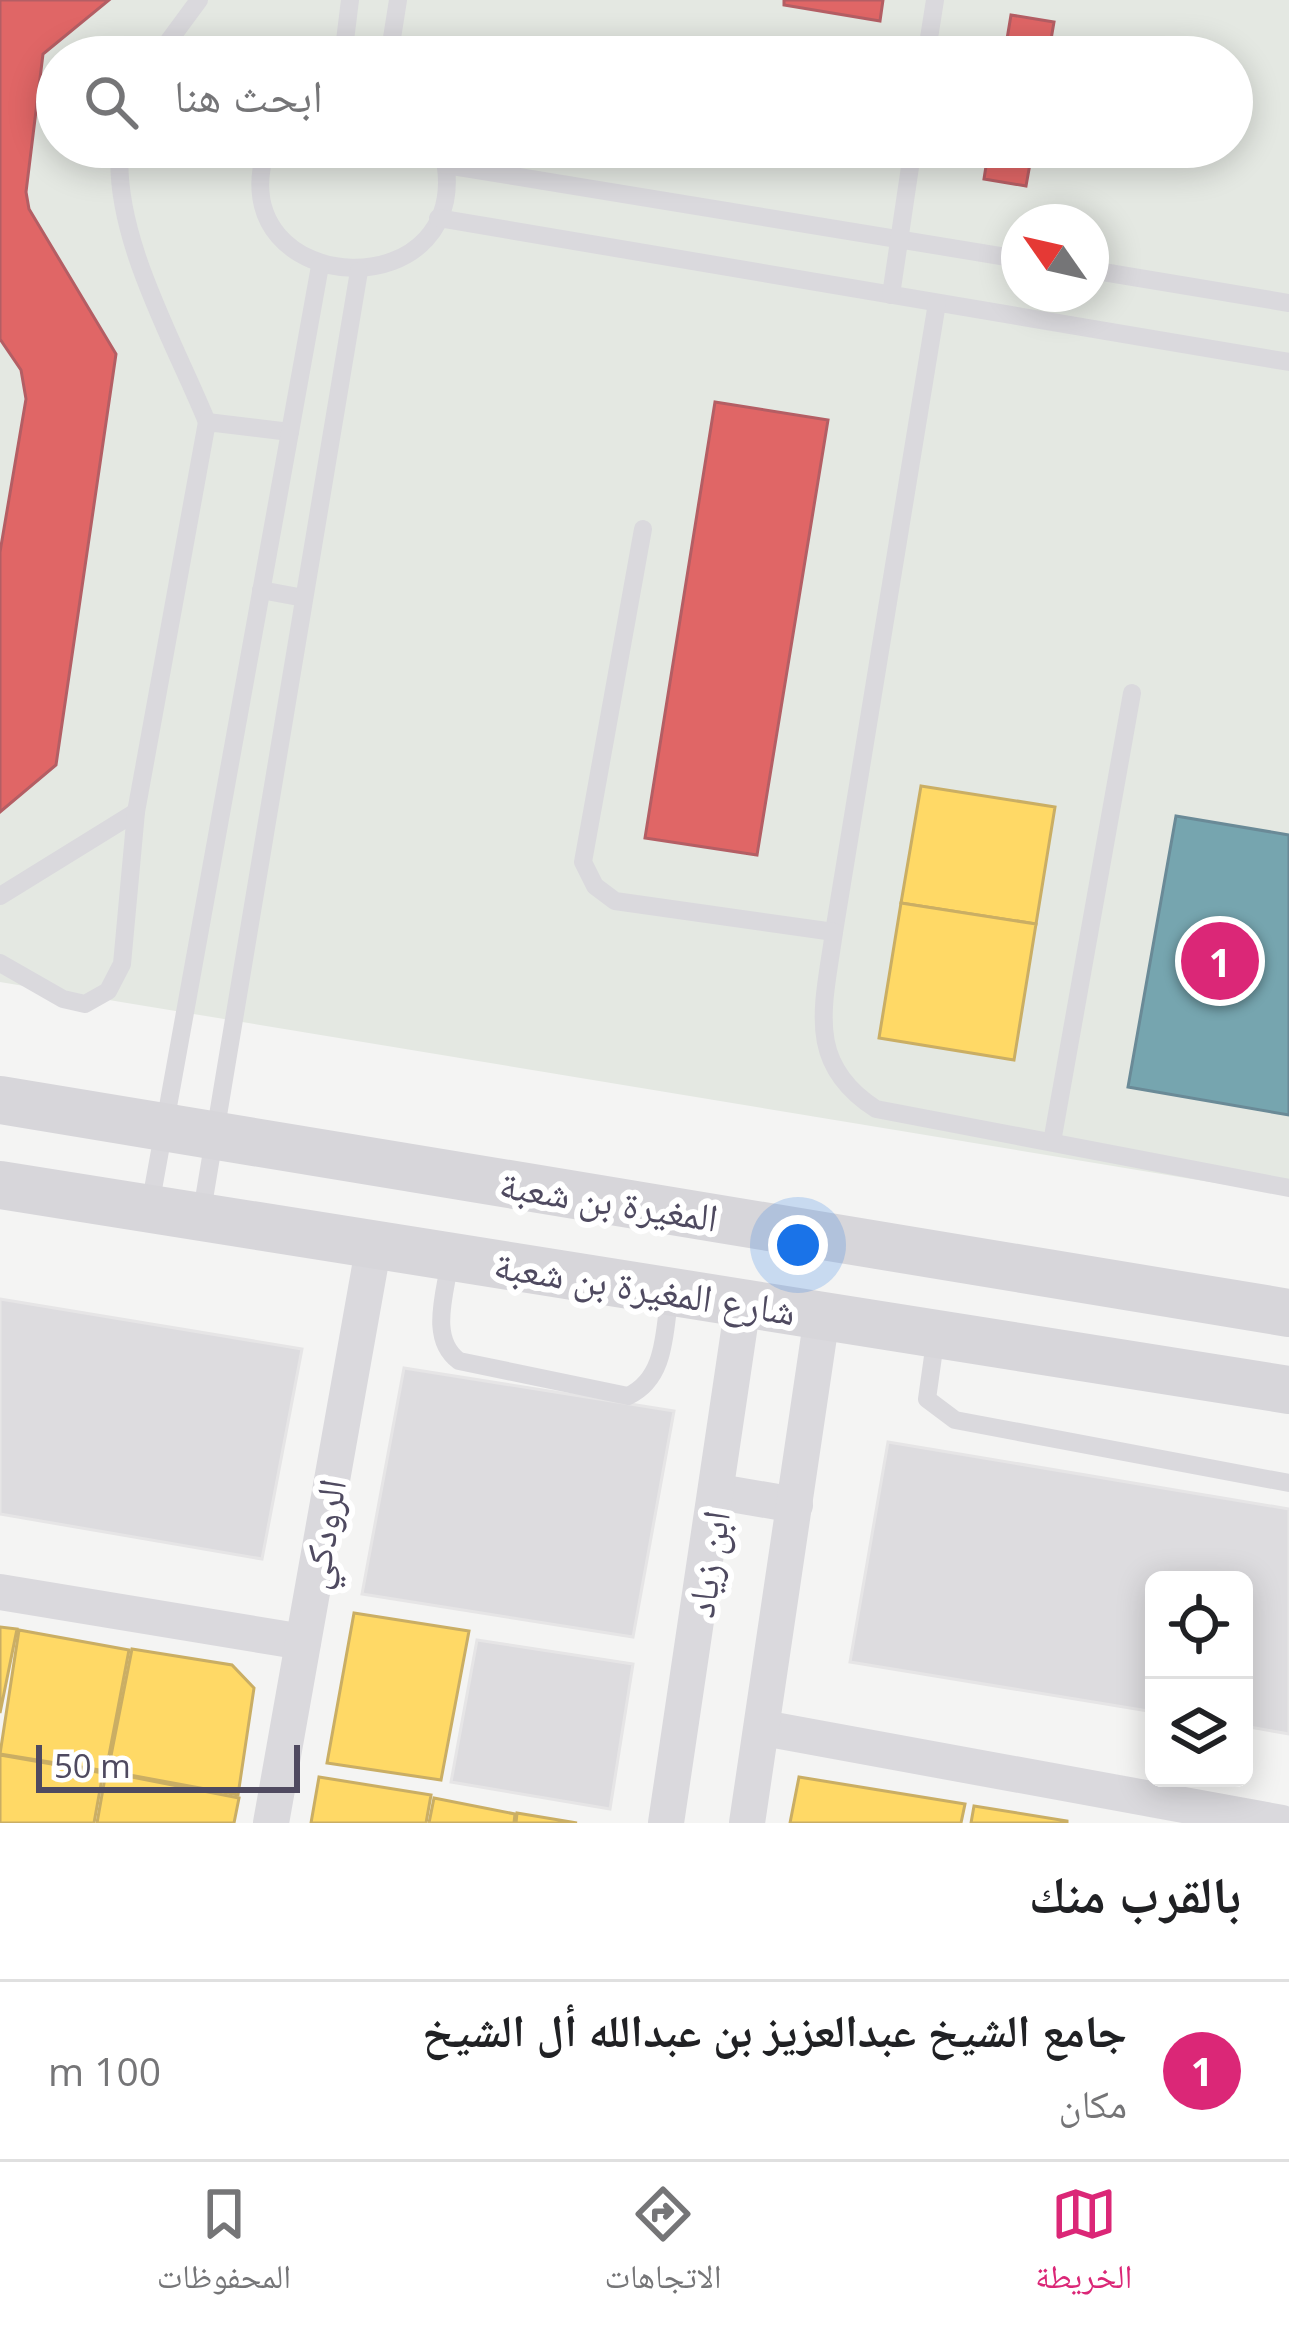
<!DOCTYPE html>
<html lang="ar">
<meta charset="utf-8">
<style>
:root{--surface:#fff;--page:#f6f6f6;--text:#202124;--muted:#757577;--line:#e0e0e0;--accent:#db2777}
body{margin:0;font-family:"Open Sans","Noto Naskh Arabic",sans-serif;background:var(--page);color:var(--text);direction:rtl}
.controls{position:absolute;right:36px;bottom:36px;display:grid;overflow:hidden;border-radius:18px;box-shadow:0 6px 30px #0003}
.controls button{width:108px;height:108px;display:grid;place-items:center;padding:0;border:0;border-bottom:3px solid var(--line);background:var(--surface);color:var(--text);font:60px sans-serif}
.compass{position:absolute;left:1001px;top:204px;width:108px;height:108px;border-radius:50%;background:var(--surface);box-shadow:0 6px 30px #0003;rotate:304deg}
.scale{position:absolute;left:36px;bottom:30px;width:264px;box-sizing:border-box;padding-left:12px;border:6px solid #4f4a60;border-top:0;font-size:33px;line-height:42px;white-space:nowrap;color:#4f4a60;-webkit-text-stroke:9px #fff;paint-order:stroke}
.you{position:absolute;left:798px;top:1245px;width:42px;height:42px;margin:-30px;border:9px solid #fff;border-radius:50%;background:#1a73e8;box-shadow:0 0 0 18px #1a73e833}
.badge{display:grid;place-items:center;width:78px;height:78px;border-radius:50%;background:var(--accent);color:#fff;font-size:39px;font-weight:700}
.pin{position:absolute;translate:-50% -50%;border:6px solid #fff;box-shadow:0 3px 12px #0006}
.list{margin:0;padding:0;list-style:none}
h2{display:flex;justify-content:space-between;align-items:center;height:156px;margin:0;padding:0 48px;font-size:51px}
h2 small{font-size:39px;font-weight:400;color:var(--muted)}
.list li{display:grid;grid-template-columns:78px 1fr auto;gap:36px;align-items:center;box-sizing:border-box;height:180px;padding:0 48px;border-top:3px solid var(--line)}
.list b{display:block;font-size:45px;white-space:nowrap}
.list p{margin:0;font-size:39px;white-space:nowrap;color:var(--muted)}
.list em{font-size:39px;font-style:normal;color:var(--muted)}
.icon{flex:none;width:66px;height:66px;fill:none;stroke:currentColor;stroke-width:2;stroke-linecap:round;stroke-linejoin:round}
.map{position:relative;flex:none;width:1289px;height:1823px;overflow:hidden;direction:ltr}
.search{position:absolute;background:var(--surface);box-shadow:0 6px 30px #0003;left:36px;right:36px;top:36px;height:132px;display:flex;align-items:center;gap:30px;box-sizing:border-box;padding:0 42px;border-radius:66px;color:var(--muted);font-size:45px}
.sheet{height:336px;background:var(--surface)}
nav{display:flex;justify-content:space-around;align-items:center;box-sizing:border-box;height:168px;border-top:3px solid var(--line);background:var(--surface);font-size:33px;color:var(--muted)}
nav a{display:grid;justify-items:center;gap:6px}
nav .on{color:var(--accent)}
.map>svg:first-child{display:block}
.commercial{fill:#e4e8e2;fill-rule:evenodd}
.homes{fill:#ffd966;stroke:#caae64;stroke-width:3}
.shops{fill:#e06666;stroke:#b45e64;stroke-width:3}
.public{fill:#76a5af;stroke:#6a8a97;stroke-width:3}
.building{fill:#dddcdf;stroke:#e6e5e6;stroke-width:3}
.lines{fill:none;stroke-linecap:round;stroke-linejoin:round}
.lane{stroke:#dad9dd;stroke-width:18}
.street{stroke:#dad9dd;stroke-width:36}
.secondary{stroke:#d7d6da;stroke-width:48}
.labels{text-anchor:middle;stroke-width:12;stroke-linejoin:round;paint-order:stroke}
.street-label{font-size:39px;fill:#4f4a60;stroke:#fff}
</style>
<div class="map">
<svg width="1289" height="1823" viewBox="0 0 1289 1823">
<rect width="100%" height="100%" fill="#f4f4f3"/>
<path class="commercial" d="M0 0H1289V1195L0 982ZM57 57H1232V147H57ZM1019 222H1091V294H1019Z"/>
<g class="homes">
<path d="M921 786 1055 807 1036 924 901 903Z"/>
<path d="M901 903 1036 924 1014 1060 879 1038Z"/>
<path d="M354 1613 469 1631 441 1780 327 1763Z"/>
<path d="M0 1627 17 1629 0 1713Z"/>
<path d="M19 1630 129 1650 106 1771 0 1754Z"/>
<path d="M132 1649 232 1665 254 1688 238 1795 108 1771Z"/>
<path d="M0 1755 103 1773 94 1823H0Z"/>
<path d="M106 1772 239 1798 234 1823H97Z"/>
<path d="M319 1777 431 1795 426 1823H311Z"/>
<path d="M799 1777 965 1804 961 1823H790Z"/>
<path d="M434 1798 515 1814 514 1823H429Z"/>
<path d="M974 1806 1067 1821V1823H971Z"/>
<path d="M517 1813 577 1823H516Z"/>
</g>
<g class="shops">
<path d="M0 0H109L43 54 26 192 29 209 116 354 56 765 0 812V552L26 399 21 370 0 339Z"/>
<path d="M784 0H883L880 21 784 5Z"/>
<path d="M1011 15 1054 22 1048 57H1004Z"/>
<path d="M989 147H1033L1026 186 984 179Z"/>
<path d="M715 402 828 420 757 855 645 838Z"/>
</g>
<path class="public" d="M1176 816 1289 835V1115L1128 1087Z"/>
<g class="building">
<path d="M0 1299 302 1349 262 1559 0 1514Z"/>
<path d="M404 1368 674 1411 633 1637 362 1594Z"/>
<path d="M888 1442 1289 1509V1734L1244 1726V1580H1154V1712L850 1662Z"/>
<path d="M477 1640 633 1664 610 1809 451 1782Z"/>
</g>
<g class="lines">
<g class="lane">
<path d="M157 57 199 0"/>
<path d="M343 57 350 0"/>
<path d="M389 57 398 0"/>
<path d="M926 57 935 0"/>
<path d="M120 147C112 235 174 341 207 422"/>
<path d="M267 147C215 302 486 314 442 147"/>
<path d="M446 165 1019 259"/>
<path d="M438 218 1289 362"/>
<path d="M1091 270 1289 303"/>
<path d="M891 295 913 147"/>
<path d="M937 303 834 932C824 1005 804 1063 876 1109L1289 1188"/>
<path d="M643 529 583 862 595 886 615 901 834 932"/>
<path d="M261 590 304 598"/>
<path d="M0 896 136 812"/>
<path d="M0 963 63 999 85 1004 108 991 122 964 136 812 207 422 290 432"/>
<path d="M1052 1142 1132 693"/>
<path d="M150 1206 320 266"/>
<path d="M201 1217 359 271"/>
<path d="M450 1259C446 1292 428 1338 459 1361L628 1396C667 1378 664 1330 670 1292"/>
<path d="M936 1335 927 1399 955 1420 1289 1483"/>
</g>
<g class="street">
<path d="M719 1492 795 1505"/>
<path d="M0 1592 303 1642"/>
<path d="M763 1728 1282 1823"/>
<path d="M271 1823 374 1244"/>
<path d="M666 1823 743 1304"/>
<path d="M747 1823 822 1316"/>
</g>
<g class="secondary">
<path d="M0 1100 1289 1313"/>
<path d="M0 1185 1289 1390"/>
</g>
</g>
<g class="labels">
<g class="street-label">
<text transform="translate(609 1201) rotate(9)" y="14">المغيرة بن شعبة</text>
<text transform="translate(645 1288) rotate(9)" y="14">شارع المغيرة بن شعبة</text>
<text transform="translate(323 1534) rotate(-80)" y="14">الرودكي</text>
<text transform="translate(708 1564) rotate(-81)" y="14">ابن زياد</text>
</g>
</g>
</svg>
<div class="controls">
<button><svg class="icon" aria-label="locate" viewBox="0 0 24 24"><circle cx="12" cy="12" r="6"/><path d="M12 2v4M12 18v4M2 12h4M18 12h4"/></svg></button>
<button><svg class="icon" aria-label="layers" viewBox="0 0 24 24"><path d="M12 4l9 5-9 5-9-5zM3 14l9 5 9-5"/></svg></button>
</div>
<svg class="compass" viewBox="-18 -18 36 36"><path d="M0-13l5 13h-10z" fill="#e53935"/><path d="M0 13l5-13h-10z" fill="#757577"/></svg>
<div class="scale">50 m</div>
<div class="you"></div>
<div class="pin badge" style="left:1220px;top:961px">1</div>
<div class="search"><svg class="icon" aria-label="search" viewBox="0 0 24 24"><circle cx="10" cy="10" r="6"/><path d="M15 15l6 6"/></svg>ابحث هنا</div>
</div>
<section class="sheet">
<h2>بالقرب منك<small></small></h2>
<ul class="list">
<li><span class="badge">1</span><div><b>جامع الشيخ عبدالعزيز بن عبدالله أل الشيخ</b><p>مكان</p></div><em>100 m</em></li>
</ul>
</section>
<nav>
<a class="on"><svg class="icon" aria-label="map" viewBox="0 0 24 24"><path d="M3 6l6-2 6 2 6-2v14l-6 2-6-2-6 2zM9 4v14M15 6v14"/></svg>الخريطة</a>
<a><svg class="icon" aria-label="directions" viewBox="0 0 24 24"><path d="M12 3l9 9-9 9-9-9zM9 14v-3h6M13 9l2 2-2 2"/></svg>الاتجاهات</a>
<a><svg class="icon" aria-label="saved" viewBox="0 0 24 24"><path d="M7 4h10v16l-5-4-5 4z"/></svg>المحفوظات</a>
</nav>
